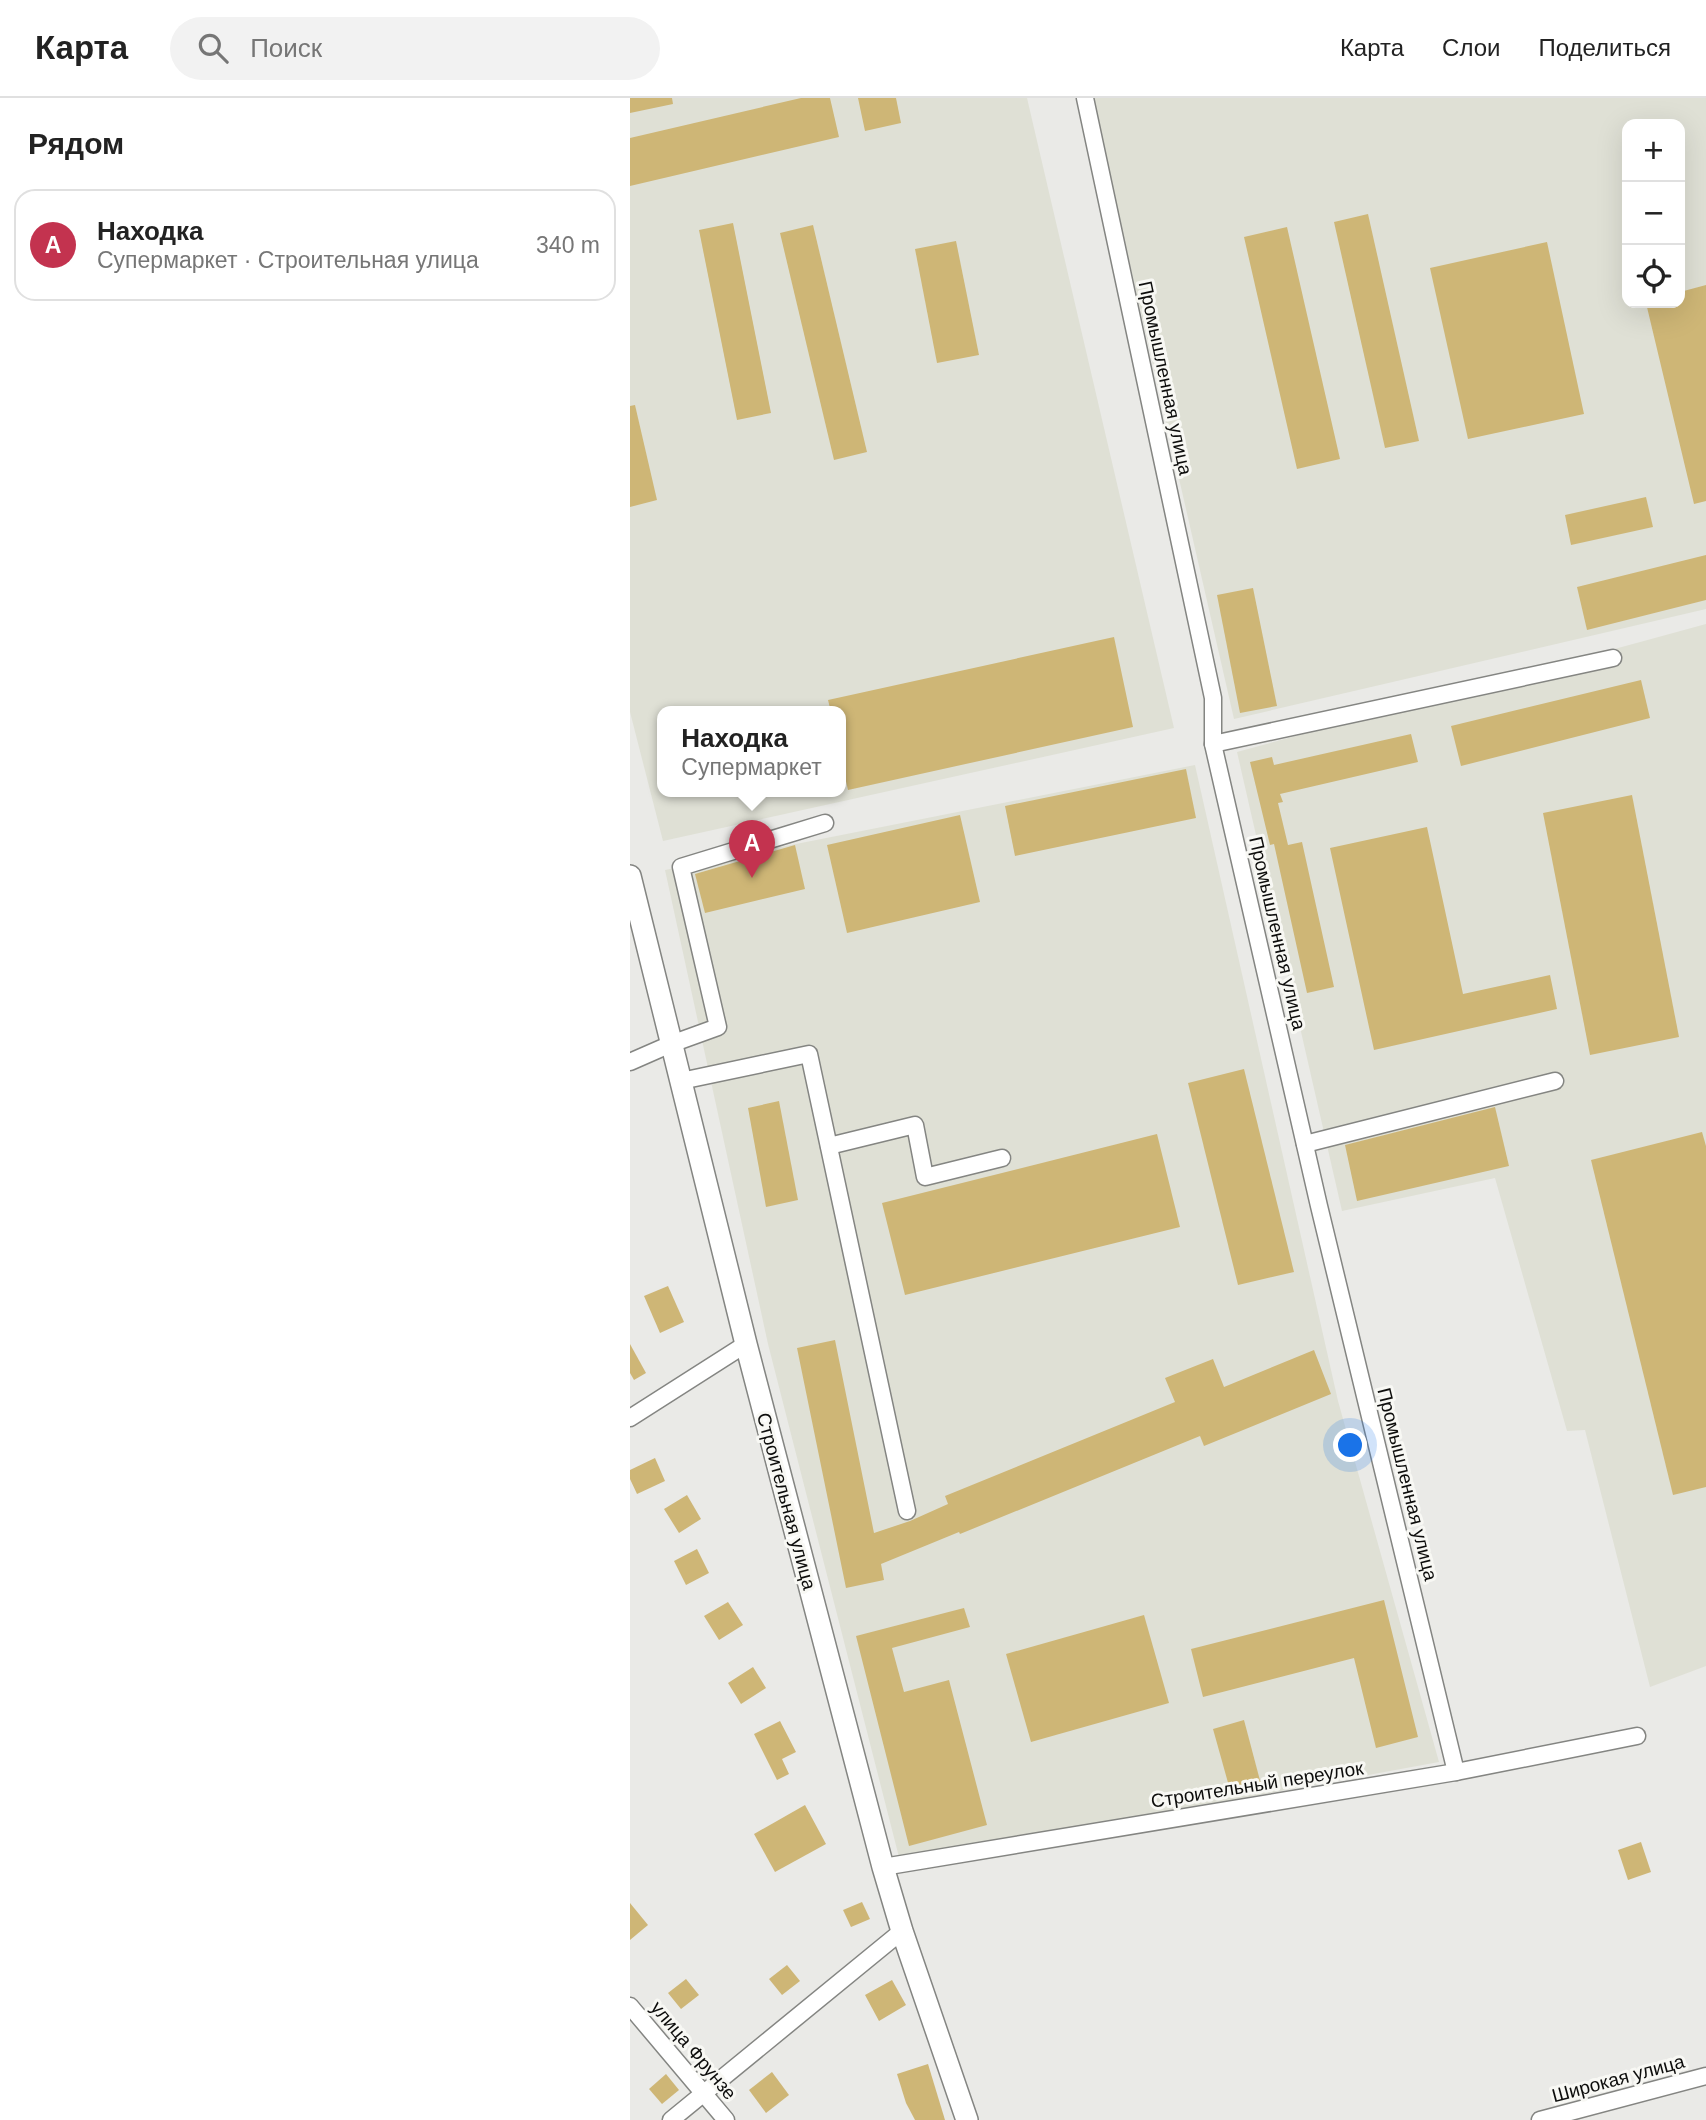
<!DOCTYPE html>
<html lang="ru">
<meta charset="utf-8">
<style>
:root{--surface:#fff;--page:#f2f2f2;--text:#222;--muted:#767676;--line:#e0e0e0;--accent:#c3334f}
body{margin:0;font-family:Helvetica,sans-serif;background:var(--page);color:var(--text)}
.controls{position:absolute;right:21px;top:21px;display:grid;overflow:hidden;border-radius:14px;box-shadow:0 7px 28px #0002}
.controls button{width:63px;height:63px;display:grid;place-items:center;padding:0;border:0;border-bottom:2px solid var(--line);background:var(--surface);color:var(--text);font:35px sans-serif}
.you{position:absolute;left:721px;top:1348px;width:24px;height:24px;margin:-18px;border:5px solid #fff;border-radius:50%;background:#1a73e8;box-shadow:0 0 0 10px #1a73e833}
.badge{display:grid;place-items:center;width:46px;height:46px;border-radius:50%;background:var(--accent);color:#fff;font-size:23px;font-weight:700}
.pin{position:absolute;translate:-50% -58px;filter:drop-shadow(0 2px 4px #0008)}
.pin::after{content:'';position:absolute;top:37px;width:24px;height:21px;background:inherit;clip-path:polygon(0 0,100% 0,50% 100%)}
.popup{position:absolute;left:27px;top:608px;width:189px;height:91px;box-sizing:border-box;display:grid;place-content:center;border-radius:14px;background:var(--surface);filter:drop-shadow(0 2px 5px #0005);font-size:23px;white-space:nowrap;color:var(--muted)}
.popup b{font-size:26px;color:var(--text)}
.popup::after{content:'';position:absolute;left:50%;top:100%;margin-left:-14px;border:14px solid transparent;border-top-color:var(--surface)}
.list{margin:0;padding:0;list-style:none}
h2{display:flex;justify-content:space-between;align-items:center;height:91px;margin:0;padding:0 28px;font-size:30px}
h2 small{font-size:23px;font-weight:400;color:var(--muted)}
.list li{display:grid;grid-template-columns:46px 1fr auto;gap:21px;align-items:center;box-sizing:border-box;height:112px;margin:0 14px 14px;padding:0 14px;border:2px solid var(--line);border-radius:21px}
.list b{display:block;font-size:26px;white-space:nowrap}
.list p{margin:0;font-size:23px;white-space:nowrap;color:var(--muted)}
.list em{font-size:23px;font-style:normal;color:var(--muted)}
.icon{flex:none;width:38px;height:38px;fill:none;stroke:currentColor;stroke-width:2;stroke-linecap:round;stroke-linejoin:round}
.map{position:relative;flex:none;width:1076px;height:2022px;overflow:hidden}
header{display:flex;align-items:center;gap:42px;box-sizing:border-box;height:98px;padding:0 35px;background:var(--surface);border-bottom:2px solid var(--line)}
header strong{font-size:33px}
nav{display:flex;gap:38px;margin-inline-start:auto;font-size:24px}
.search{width:490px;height:63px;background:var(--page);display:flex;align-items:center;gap:18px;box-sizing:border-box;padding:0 24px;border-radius:38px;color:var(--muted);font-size:26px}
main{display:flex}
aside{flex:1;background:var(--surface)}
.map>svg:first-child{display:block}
.built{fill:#dfe0d5;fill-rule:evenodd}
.building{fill:#ceb676}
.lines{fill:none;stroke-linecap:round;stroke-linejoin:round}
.minor-casing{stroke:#848582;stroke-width:19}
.major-casing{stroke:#848582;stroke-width:24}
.minor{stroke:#fff;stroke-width:16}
.major{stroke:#fff;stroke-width:21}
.labels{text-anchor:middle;stroke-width:6;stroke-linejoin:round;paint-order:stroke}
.street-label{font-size:19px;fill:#0d0d0c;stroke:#f8f8f4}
</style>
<header>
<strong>Карта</strong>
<div class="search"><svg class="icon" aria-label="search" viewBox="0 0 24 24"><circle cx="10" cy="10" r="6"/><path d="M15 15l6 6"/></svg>Поиск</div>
<nav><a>Карта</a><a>Слои</a><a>Поделиться</a></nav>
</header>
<main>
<aside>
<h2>Рядом<small></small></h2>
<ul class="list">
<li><span class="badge">A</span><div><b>Находка</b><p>Супермаркет · Строительная улица</p></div><em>340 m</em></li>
</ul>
</aside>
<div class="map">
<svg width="1076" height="2022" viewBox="0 0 1076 2022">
<rect width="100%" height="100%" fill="#eaeae7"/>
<g class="built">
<path d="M0 0H397L544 630 33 743 0 614ZM33 614H211V694H33Z"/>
<path d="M462 0H1076V511L604 621ZM997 26H1050V205H997Z"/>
<path d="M1076 526V1568L1020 1589 955 1332 937 1333 865 1080 712 1113 607 654Z"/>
<path d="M565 667 708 1303 809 1664 270 1763 138 1246 35 772Z"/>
</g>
<g class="building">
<path d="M0 0H42L43 6 0 15Z"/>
<path d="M171 0H200L209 39 0 88V40Z"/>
<path d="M228 0H266L271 25 235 33Z"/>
<path d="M738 116 789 343 755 350 704 124Z"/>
<path d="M103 125 141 315 107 322 69 132Z"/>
<path d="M183 127 237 354 204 362 150 135Z"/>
<path d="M657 129 710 361 667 371 614 139Z"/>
<path d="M326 143 349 257 307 265 285 151Z"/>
<path d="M917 144 954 316 838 341 800 170Z"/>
<path d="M1076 187V403L1064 406 1016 205H1050V194Z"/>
<path d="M5 307 27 402 0 409V308Z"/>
<path d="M1016 399 1023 429 941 447 935 417Z"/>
<path d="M1076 457V502L957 532 947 489Z"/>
<path d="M623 490 647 608 610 615 587 497Z"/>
<path d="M484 539 503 629 218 692 211 662V614H201L198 602Z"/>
<path d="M1011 582 1020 620 831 668 821 628Z"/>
<path d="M781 636 788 664 650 696 653 704 648 705 658 747 672 744 704 889 677 895 644 746 640 747 620 664 642 659 644 667Z"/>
<path d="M556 671 566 720 385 758 375 708Z"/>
<path d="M1002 697 1049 939 960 957 913 715Z"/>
<path d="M330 717 350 804 217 835 197 747Z"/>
<path d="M797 729 833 896 920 877 927 911 744 952 700 750Z"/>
<path d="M165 747 175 791 75 815 65 776Z"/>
<path d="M614 971 664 1174 608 1187 558 985Z"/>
<path d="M149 1003 168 1102 136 1109 118 1010Z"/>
<path d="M865 1009 879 1068 727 1103 715 1047Z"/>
<path d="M1072 1034 1076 1048V1389L1043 1397 961 1062Z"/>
<path d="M527 1036 550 1129 275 1197 252 1105Z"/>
<path d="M38 1188 54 1224 30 1235 14 1198Z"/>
<path d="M205 1242 244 1435 280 1423 318 1406 315 1398 545 1304 535 1280 583 1261 594 1289 684 1252 701 1296 574 1348 570 1338 330 1436 329 1434 251 1466 254 1482 216 1490 167 1250Z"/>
<path d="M0 1246 16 1275 4 1282 0 1275Z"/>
<path d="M25 1360 35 1383 7 1396 0 1381V1372Z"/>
<path d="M57 1397 71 1421 49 1435 34 1411Z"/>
<path d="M67 1451 79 1475 56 1487 44 1463Z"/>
<path d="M754 1502 788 1639 746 1650 724 1560 573 1599 561 1551Z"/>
<path d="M98 1504 113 1527 89 1542 74 1518Z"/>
<path d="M334 1510 340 1529 262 1550 274 1594 319 1582 357 1727 279 1748 226 1538Z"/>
<path d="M514 1517 539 1605 401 1644 376 1556Z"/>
<path d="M123 1569 136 1590 111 1606 98 1585Z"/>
<path d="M614 1622 632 1690 602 1699 583 1631Z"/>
<path d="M150 1623 166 1654 152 1661 159 1676 147 1682 124 1636Z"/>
<path d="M175 1707 196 1746 145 1774 124 1736Z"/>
<path d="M1011 1744 1021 1774 998 1782 988 1752Z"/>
<path d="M232 1804 240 1821 221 1829 213 1812Z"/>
<path d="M0 1805 18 1827 0 1842Z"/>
<path d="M157 1867 170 1883 152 1897 139 1881Z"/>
<path d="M56 1881 69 1897 51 1911 38 1895Z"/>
<path d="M262 1882 276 1907 249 1923 235 1897Z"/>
<path d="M298 1966 315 2022H285L276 2005 267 1976Z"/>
<path d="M142 1974 159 1997 136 2015 119 1992Z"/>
<path d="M36 1976 49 1992 32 2006 19 1991Z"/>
</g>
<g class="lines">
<g class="minor-casing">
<g id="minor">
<path d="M455 0 583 600V646L689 1108 826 1674"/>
<path d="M583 646 983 560"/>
<path d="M0 964 41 946 88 929 51 769 195 725"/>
<path d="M51 983 179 956 277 1413"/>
<path d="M675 1046 925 983"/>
<path d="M199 1048 285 1027 295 1079 372 1060"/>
<path d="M0 1320 116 1246"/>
<path d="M253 1769 826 1674 1007 1638"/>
<path d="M0 1908 96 2022"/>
<path d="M41 2022 272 1833"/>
<path d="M910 2022 1076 1978"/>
</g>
</g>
<g class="major-casing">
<path id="major" d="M0 778 116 1246 253 1769 272 1833 337 2022"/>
</g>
<use href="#minor" class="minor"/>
<use href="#major" class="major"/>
</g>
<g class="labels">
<g class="street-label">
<text transform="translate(536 280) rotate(78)" y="7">Промышленная улица</text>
<text transform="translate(648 835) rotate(77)" y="7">Промышленная улица</text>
<text transform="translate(778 1386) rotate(76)" y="7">Промышленная улица</text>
<text transform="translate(157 1403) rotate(75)" y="7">Строительная улица</text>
<text transform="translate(627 1686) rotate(-9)" y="7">Строительный переулок</text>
<text transform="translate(64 1952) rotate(50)" y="7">улица Фрунзе</text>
<text transform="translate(988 1980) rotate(-15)" y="7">Широкая улица</text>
</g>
</g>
</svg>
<div class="controls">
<button>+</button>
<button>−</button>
<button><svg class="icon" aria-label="locate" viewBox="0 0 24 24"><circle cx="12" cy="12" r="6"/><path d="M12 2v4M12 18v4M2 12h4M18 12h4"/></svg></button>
</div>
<div class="you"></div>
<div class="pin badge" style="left:122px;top:780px">A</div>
<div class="popup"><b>Находка</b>Супермаркет</div>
</div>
</main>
